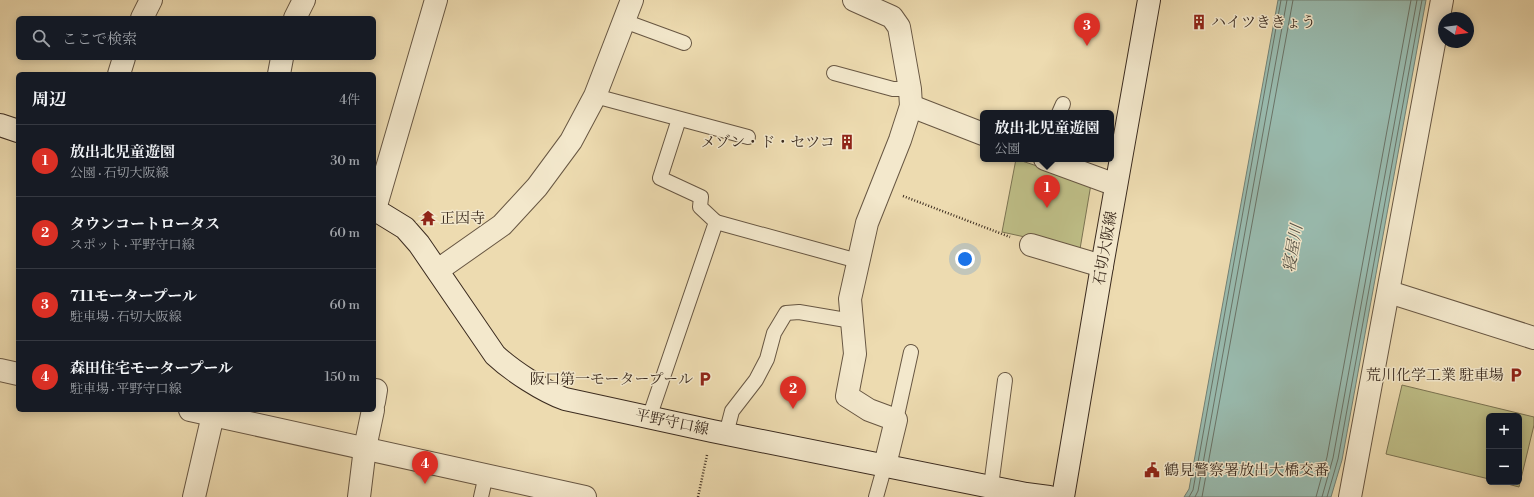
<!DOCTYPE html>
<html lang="ja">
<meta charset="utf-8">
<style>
:root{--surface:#171b24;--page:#242831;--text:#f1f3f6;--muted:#9ea1a6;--line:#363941;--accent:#d93025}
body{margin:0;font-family:"Libre Bodoni","Noto Serif JP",serif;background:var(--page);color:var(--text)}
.controls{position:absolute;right:12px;bottom:12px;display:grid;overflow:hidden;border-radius:6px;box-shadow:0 2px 10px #0003}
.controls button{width:36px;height:36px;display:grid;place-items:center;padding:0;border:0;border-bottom:1px solid var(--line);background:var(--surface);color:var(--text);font:20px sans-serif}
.compass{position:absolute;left:1438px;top:12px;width:36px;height:36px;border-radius:50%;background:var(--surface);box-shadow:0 2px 10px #0003;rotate:103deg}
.you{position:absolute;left:965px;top:259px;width:14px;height:14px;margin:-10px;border:3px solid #fff;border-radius:50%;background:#1a73e8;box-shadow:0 0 0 6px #1a73e833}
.badge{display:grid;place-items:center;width:26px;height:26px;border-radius:50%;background:var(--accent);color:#fff;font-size:13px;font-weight:700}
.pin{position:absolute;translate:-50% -33px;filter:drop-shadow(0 1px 2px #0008)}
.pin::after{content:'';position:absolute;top:21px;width:14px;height:12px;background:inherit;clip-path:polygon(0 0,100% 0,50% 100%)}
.popup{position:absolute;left:980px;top:110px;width:134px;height:52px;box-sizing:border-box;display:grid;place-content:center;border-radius:6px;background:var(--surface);filter:drop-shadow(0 1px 3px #0005);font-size:13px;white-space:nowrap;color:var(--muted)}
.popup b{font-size:15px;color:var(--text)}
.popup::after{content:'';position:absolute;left:50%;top:100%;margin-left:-8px;border:8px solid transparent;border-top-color:var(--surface)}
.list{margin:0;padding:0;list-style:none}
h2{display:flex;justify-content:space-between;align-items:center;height:52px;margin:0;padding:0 16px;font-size:17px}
h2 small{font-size:13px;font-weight:400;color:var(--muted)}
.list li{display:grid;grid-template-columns:26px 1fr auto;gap:12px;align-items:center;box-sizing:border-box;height:72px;padding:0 16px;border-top:1px solid var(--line)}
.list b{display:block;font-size:15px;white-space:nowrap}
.list p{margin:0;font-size:13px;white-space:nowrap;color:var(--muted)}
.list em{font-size:13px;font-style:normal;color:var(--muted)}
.icon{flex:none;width:22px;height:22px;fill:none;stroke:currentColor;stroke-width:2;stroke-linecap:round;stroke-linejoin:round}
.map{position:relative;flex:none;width:1534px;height:497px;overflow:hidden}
.search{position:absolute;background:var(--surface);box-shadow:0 2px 10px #0003;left:16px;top:16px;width:360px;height:44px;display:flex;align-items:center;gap:10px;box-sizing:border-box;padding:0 14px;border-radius:6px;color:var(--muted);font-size:15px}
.panel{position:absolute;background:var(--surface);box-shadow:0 2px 10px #0003;left:16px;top:72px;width:360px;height:340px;border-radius:6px}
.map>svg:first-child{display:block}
.green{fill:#bebe87;stroke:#7c7453}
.water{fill:#99bbaf;stroke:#738175}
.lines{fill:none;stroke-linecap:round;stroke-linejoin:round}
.shore{stroke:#6a7367;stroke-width:1}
.service-casing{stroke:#685743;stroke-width:16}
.minor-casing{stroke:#685743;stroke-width:24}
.tertiary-casing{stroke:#685743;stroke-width:24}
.secondary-casing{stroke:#3b2b1f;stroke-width:24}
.path{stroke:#3b2b1f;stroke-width:2.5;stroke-dasharray:1 2;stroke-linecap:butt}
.service{stroke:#f3e8cc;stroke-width:14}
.minor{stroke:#f3e8cc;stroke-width:22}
.tertiary{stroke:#f3e8cc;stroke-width:22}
.secondary{stroke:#f3e8cc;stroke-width:22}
.labels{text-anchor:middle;stroke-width:3;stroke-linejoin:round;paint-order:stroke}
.poi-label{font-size:15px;fill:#3b2b1f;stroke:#f3e8cc;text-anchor:start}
.street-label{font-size:15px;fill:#3b2b1f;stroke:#f3e8cc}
.water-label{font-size:16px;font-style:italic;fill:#524f43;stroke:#f3e8cc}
</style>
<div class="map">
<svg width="1534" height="497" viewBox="0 0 1534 497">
<rect width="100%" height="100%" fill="#eddbb0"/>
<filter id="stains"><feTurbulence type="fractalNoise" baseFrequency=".005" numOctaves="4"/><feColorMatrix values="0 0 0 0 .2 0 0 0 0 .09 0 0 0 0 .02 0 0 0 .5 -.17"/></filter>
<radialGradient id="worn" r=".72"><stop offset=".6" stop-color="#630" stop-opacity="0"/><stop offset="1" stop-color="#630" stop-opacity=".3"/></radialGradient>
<g class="green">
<path d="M1016 159 1091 184 1080 249 1002 232Z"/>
<path d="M1402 385 1534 417V425L1519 487 1500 482H1519V416H1489V479L1386 454Z"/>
</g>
<path class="water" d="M1278 0H1426L1342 460 1331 497H1184L1189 489Z"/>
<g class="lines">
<g class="shore">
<path d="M1189 497 1193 490 1281 0"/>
<path d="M1195 497 1198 491 1287 0"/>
<path d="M1202 497 1293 0"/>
<path d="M1316 497 1327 457 1411 0"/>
<path d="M1322 497 1333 458 1417 0"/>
<path d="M1327 497 1338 459 1422 0"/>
</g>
<g class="service-casing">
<g id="service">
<path d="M624 21 684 43"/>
<path d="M834 73 893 89H910"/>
<path d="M595 96 748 137"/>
<path d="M1059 113 1063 104"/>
<path d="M716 222 858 261"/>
<path d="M649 418 716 222 700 207 701 197 660 178 679 119"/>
<path d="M896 420 911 352"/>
<path d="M726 434 732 411 756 380 767 359 774 333 786 313 799 312 852 321"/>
<path d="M991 486 1005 380"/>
<path d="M481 497 486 475"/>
<path d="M876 497 885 465"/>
</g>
</g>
<g class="minor-casing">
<g id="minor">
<path d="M854 0 892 17 899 27 910 89 911 106 900 140 867 223 850 299 855 354 847 396 869 410 896 420 885 465"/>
<path d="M142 18 151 0"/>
<path d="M295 18 304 0"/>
<path d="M119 74 124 58"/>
<path d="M279 74 282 58"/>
<path d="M911 106 983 134"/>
<path d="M1045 159 1116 185"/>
<path d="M375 209 436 0"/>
<path d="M1031 245 1102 266"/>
<path d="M438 270 502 225 537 187 571 141 595 96 632 0"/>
<path d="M1389 292 1534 338"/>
<path d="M0 370 18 374"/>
<path d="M374 402 376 390"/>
<path d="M190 410 585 497"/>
<path d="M365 448 373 410"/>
<path d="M194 497 213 415"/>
</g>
</g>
<g class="tertiary-casing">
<g id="tertiary">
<path d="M359 497 365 448"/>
<path d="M1350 497 1442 0"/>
</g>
</g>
<g class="secondary-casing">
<g id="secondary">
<path d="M0 125 18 131"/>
<path d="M374 209 405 228 419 244 495 355C512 371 543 391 565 399L712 431 1026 494 1049 497"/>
<path d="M1063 497 1102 266 1149 0"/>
</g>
</g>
<g class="path">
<path d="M903 196 1010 237"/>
<path d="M698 497 707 455"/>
</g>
<use href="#service" class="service"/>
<use href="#minor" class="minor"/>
<use href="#tertiary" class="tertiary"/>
<use href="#secondary" class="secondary"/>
</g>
<defs>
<g id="building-bare" transform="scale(1.2)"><path d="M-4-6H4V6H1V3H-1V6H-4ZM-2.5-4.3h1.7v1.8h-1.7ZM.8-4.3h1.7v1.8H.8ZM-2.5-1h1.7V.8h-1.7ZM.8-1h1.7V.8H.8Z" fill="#8f2418" stroke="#f3e8cc" stroke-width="2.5" paint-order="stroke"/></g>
<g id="temple-bare" transform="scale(1.2)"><path d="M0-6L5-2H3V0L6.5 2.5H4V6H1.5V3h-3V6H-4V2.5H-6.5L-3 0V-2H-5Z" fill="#8f2418" stroke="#f3e8cc" stroke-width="2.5" paint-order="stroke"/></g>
<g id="parking-bare" transform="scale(1.2)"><path d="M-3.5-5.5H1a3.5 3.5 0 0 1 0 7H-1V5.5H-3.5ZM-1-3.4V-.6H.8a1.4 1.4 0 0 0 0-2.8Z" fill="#8f2418" stroke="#f3e8cc" stroke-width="2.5" paint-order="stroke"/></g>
<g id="civic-bare" transform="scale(1.2)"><path d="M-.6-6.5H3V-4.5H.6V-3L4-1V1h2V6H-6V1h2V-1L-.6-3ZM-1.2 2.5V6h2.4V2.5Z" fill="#8f2418" stroke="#f3e8cc" stroke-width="2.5" paint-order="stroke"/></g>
</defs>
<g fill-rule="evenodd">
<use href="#building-bare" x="1199" y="22"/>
<use href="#building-bare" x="847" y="142"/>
<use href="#temple-bare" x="428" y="218"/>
<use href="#parking-bare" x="1516" y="375"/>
<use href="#parking-bare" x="705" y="379"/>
<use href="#civic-bare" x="1152" y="470"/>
</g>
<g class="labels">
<g class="poi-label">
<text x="1211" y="27">ハイツききょう</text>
<text x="835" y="147" text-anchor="end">メゾン・ド・セツコ</text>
<text x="440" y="223">正因寺</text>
<text x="1504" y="380" text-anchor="end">荒川化学工業 駐車場</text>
<text x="693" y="384" text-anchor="end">阪口第一モータープール</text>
<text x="1164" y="475">鶴見警察署放出大橋交番</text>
</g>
<g class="street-label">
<text transform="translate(1105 248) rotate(-80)" y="5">石切大阪線</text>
<text transform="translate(672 422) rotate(12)" y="5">平野守口線</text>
</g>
<g class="water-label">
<text transform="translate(1292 248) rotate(-80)" y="6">寝屋川</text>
</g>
</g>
<rect width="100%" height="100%" filter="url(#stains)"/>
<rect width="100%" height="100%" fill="url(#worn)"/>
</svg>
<div class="controls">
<button>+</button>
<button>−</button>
</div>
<svg class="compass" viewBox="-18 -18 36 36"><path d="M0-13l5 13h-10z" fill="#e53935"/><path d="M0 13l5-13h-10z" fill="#9ea1a6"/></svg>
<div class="you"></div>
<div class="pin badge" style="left:1047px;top:208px">1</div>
<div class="popup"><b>放出北児童遊園</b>公園</div>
<div class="pin badge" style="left:793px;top:409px">2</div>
<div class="pin badge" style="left:1087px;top:46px">3</div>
<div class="pin badge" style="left:425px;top:484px">4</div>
<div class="search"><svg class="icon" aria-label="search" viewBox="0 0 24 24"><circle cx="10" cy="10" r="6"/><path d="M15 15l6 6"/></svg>ここで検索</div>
<section class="panel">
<h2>周辺<small>4件</small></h2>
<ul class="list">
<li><span class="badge">1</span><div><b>放出北児童遊園</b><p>公園 · 石切大阪線</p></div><em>30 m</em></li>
<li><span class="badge">2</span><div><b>タウンコートロータス</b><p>スポット · 平野守口線</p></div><em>60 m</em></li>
<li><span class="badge">3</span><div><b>711モータープール</b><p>駐車場 · 石切大阪線</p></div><em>60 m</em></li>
<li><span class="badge">4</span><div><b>森田住宅モータープール</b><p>駐車場 · 平野守口線</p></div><em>150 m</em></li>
</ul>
</section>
</div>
